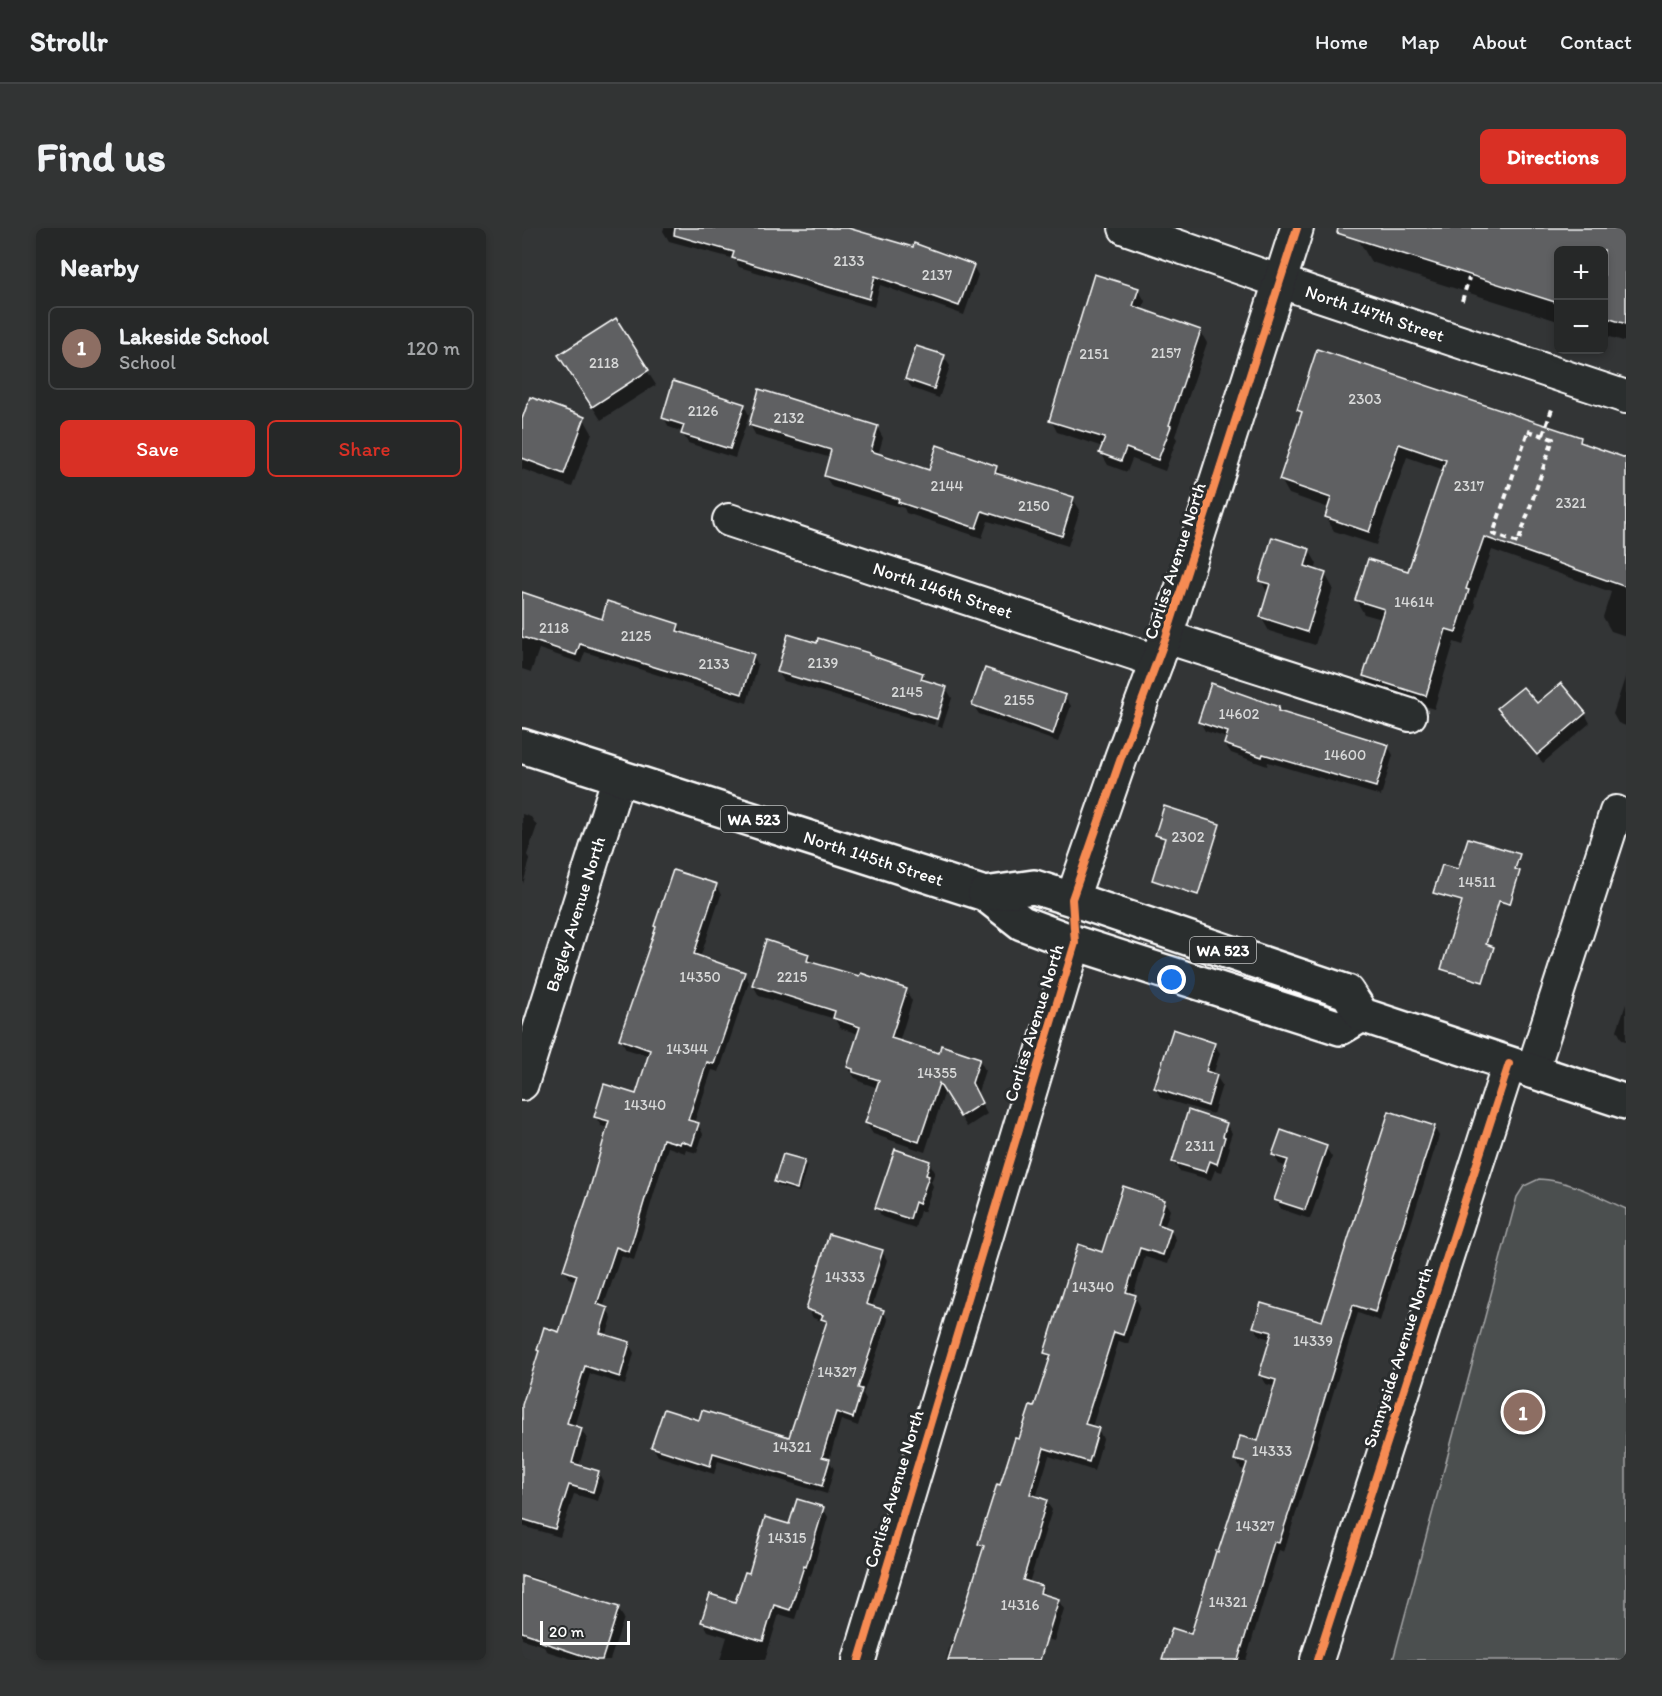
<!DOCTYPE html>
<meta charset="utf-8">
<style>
:root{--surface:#262828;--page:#323434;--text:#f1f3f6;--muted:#a4a6a8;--line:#424445;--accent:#d93025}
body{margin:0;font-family:Itim,sans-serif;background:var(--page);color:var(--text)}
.controls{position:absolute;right:18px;top:18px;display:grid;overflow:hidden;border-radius:9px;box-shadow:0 3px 9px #0003}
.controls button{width:54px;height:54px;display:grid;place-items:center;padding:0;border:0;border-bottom:2px solid var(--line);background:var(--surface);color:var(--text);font:30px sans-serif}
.scale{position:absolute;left:18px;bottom:15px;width:90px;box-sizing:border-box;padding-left:6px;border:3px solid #fff;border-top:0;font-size:16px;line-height:21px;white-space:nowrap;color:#fff;-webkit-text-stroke:4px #2a2d2e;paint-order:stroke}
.you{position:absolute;left:650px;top:752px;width:21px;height:21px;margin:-15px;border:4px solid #fff;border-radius:50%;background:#1a73e8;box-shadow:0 0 0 9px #1a73e833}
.badge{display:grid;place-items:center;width:39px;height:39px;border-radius:50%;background:var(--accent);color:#fff;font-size:20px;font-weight:700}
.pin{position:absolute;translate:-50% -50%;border:3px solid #fff;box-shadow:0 2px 6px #0006}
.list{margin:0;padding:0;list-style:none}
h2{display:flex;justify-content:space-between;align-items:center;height:78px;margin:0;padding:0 24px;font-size:26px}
h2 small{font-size:20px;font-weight:400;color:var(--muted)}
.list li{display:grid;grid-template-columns:39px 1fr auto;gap:18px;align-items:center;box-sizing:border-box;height:84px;margin:0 12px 12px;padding:0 12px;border:2px solid var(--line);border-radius:9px}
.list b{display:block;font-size:22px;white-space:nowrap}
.list p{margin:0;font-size:20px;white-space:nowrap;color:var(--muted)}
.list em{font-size:20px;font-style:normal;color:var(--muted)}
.actions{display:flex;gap:12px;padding:18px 24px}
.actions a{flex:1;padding:14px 0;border:2px solid var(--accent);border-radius:9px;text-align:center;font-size:21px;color:var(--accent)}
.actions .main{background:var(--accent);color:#fff}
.map{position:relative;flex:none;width:1104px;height:1432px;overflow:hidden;border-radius:9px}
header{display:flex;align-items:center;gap:36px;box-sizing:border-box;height:84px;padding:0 30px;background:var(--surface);border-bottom:2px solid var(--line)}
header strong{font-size:28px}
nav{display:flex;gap:33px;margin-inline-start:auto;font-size:21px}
.intro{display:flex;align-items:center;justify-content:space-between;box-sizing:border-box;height:144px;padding:0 36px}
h1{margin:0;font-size:42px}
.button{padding:15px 27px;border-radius:9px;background:var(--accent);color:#fff;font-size:21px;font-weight:700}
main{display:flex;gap:36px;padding:0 36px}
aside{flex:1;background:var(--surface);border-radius:9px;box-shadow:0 3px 9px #0003}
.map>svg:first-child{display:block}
.green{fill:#4c4f50;stroke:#a6a7a8;stroke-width:1.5}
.shadow{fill:#0007}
.building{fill:#5f6162;stroke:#fff;stroke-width:1.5}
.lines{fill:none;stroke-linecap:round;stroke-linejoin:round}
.minor-casing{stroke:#fff;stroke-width:36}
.major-casing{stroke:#fff;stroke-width:38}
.path{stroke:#fff;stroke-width:4;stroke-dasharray:6 4.5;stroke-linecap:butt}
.minor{stroke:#2a2d2e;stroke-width:32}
.major{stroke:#2a2d2e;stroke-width:33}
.cycleway-casing{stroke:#2a2d2e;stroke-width:11}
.cycleway{stroke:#f68b52;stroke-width:8}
.labels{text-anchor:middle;stroke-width:6;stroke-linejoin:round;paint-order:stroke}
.number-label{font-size:15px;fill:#d7d8d8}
.shield{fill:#2a2d2e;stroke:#bfc0c0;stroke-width:1.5}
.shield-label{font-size:16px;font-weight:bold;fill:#fff}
.street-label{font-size:18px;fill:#fff;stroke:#2a2d2e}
</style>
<header>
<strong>Strollr</strong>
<nav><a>Home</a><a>Map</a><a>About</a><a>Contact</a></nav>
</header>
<div class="intro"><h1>Find us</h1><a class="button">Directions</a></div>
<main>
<aside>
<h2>Nearby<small></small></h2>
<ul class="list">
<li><span class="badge" style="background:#8d6e63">1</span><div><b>Lakeside School</b><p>School</p></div><em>120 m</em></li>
</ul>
<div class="actions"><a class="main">Save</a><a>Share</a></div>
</aside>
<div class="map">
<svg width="1104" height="1432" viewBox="0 0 1104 1432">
<rect width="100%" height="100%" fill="#333536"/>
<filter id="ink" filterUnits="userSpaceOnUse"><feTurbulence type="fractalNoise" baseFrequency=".0167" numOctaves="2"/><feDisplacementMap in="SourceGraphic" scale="12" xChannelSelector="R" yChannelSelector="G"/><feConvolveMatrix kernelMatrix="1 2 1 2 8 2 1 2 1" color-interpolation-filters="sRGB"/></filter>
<g filter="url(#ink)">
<path class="green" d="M1017 951C1048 952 1077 969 1104 981V1432H871L995 969 1002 958Z"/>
<g class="shadow">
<path d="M142 0H321L451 38 456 47 442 87 358 57 352 79 217 39 213 31 147 13 141 3Z"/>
<path d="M840 0H1104V114L1082 107V22H1036V93L849 34 836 11Z"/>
<path d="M616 61 623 73 620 83 678 103 685 115 653 208 655 211 643 243 610 231 605 244 586 237 579 225 581 219 535 204 529 192Z"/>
<path d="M93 92 134 157 79 192 46 141Z"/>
<path d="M395 119 422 129 428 138 417 170 390 160 384 151Z"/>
<path d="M222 177 227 187 213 230 166 215 161 206V204L147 199 142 190Z"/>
<path d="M777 182 1058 210 1062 217 1104 231V408L1089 403 1081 389 1089 364 970 322 952 374 954 377 941 417 932 414 912 481 850 462 842 448 860 391 842 386 834 372 887 345 922 242 885 229 854 317 812 303 804 289 807 280 767 266 759 252 780 188Z"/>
<path d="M0 184 62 191 70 205 50 259 0 241Z"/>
<path d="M228 197 355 199 361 210 356 227 408 244 474 239 480 248 551 271 558 282 546 318 466 293 460 310 384 285 382 280 310 259 303 248 309 230 234 208Z"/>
<path d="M787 322 795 336 793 343 803 346 811 360 793 417 747 403 739 389 746 366 739 352Z"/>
<path d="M0 365 81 393 156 397 162 407 231 427 236 437 225 475 63 424 59 435 17 421 9 444 0 441Z"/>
<path d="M347 429 400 446 406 455 424 460 430 470 420 500 415 498 425 465H422L412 497 262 453 256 444Z"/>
<path d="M1104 447V498L1096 495 1091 486Z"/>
<path d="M1039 457 1063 486 1068 495 1021 535 982 490 977 481 1015 478Z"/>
<path d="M543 468 549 478 536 514 457 486 451 477Z"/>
<path d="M756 480 760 486 866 518 871 527 859 568 746 534 745 538 709 525 703 516 705 510 683 503 678 494Z"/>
<path d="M0 586 9 589 15 598 5 627 8 632 1 656Z"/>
<path d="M194 657 199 667 178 730 222 745 227 754 197 844 190 842 172 895 176 896 181 906 175 925 164 922 163 925 146 919 112 1032 99 1028 81 1080 85 1081 90 1090 84 1109 107 1116 112 1125 103 1157 68 1146 52 1199 59 1201 65 1211 57 1238 76 1244 81 1253 76 1273 52 1266 38 1309 0 1298V1176H2L38 1106 55 1053 48 1051 43 1042 87 900 79 898 73 888 114 868 127 828 104 821 99 811Z"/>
<path d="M286 727 291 736 384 762 390 773 377 814 418 827 457 831 463 842 455 867 465 886 445 899 423 863 403 924 351 906 344 895 356 860 339 854 336 851 333 850 326 839 337 806 318 800 313 791 237 768 231 757Z"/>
<path d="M1104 776V813L1100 812 1095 802Z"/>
<path d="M692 816 698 825 691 847 694 848 700 857 691 886 639 870 633 860Z"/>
<path d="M704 896 710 905 706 917 708 919 700 944 693 942 689 952 657 943 651 933Z"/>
<path d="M912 899 917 908 858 1093 836 1085 762 1324 757 1322 724 1432H641L651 1402 670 1408 724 1242 719 1241 713 1231 737 1215 754 1159 744 1156 739 1147 749 1111 738 1108 732 1099 801 1095Z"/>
<path d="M804 920 810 929 788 991 759 981 754 971 765 939 757 936 752 927Z"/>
<path d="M282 934 285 938 277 964 256 958 254 954Z"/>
<path d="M407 934 413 944 409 954 411 958 402 984 398 983 393 1000 360 989 355 980Z"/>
<path d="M642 973 648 982 642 1000 648 1002 654 1011 646 1036 623 1029 611 1068 613 1069 618 1078 606 1116 597 1113 570 1199 576 1201 581 1211 572 1243 527 1228 514 1270 524 1273 530 1282 507 1355 519 1359 524 1368 536 1372 542 1381 532 1413 518 1409 487 1423 484 1432H424L429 1413 433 1414 462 1323 458 1316 498 1213 513 1181 528 1133 524 1125 581 1026Z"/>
<path d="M360 1023 365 1032 350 1079 361 1083 366 1092 341 1166 344 1171 336 1198 319 1192 307 1232 312 1241 305 1266 196 1233 192 1246 136 1228 131 1219 178 1194 268 1211 305 1098 303 1094 291 1090 286 1081Z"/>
<path d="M301 1280 306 1289 289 1348 287 1347 273 1391 257 1386 243 1432H198L205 1409 186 1403 181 1394 214 1376 228 1346 268 1298Z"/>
<path d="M0 1346 22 1353 25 1357 96 1381 102 1390 88 1432H53L24 1423 22 1418 0 1411Z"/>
</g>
<g class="building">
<path d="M153 0H326L391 19 392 15 452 37 437 78 353 48 347 71 210 30 212 24 152 7Z"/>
<path d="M816 0H1104V96L1082 89V22H1036V75L815 5Z"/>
<path d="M572 46 617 60 611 78 679 102 647 197 649 198 636 232 604 220 599 233 577 225 583 210 527 193Z"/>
<path d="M94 90 127 142 70 179 36 127Z"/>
<path d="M394 118 423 127 412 161 383 151Z"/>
<path d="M795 121 1059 209 1058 214 1104 230V359L962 309 944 361 947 362 934 404 924 401 904 468 841 448 862 381 833 372 846 331 886 343 924 232 877 216 847 304 803 289 809 270 757 252 780 184 775 182Z"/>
<path d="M151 153 223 176 208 221 159 206 162 197 140 190Z"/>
<path d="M237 161 356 198 349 223 407 242 415 217 475 238 473 245 552 269 540 308 460 283 454 300 376 274 377 271 302 248 309 222 227 197Z"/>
<path d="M8 169 63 189 42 246 0 230V191Z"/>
<path d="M750 309 788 321 783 338 804 345 785 404 738 389 748 356 737 353Z"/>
<path d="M0 364 80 391 85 373 157 396 155 403 232 426 220 466 58 416 54 427 0 409Z"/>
<path d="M266 406 295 415 296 410 347 425V427L401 445 399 451 425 459 415 491 255 444Z"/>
<path d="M463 440 544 467 531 506 450 477Z"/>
<path d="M689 455 757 479 756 483 867 517 854 559 741 526 740 529 702 516 706 504 676 494Z"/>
<path d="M1039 455 1064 485 1015 527 975 480 1001 459 1015 475Z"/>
<path d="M642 578 698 596 676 667 630 652 643 610 633 607Z"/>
<path d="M946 610 998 626 993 641 998 643 988 676 977 673 964 716 972 719 961 754 919 741 940 673 911 665 920 637 936 641Z"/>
<path d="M151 642 195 656 172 726 223 744 192 836 185 834 166 892 177 895 170 917 159 913 158 916 141 911 107 1024 94 1019 75 1076 86 1080 78 1105 108 1114 98 1149 63 1138 45 1195 60 1200 50 1235 77 1243 71 1264 47 1257 33 1301 0 1291V1177L17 1123 15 1122 22 1099 37 1104 55 1047 41 1042 66 967 87 893 72 889 82 856 114 866 128 822 97 811 120 744 119 743 134 699 132 698Z"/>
<path d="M244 712 287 726 285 733 337 748 339 745 385 761 369 810 417 825 419 817 458 830 450 855 460 875 438 889 417 855 397 914 343 895 357 852 331 844V841L325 839 338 799 311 790 313 783 230 757Z"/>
<path d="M651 801 693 815 684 843 695 847 686 878 632 860Z"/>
<path d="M666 882 705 895 701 908 703 909 695 936 688 933 684 944 650 934Z"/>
<path d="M867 883 913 898 853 1084 831 1077 778 1251 757 1315 752 1314 716 1432H640L650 1400 669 1406 694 1323 696 1324 725 1235 712 1232 718 1208 736 1213 754 1152 737 1147 750 1104 731 1099 739 1075 800 1093Z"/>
<path d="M759 902 805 918 783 982 752 972 766 932 750 927Z"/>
<path d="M373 921 408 933 404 947 407 948 397 976 393 974 388 991 353 980Z"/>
<path d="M261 926 283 932 275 961 252 954Z"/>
<path d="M601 958 643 972 636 996 649 1001 641 1027 618 1020 604 1064 614 1067 601 1107 592 1104 563 1196 577 1200 567 1234 522 1220 508 1266 525 1272 501 1352 520 1358 518 1365 537 1371 518 1432H426L462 1318 456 1316 475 1256 478 1257 493 1210 497 1211 508 1178 512 1179 529 1127 522 1125 556 1016 580 1024Z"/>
<path d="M307 1006 361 1022 344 1076 362 1082 336 1160 340 1161 331 1190 314 1184 300 1229 308 1231 300 1258 191 1225 188 1238 129 1219 142 1181 177 1192 180 1182 267 1209 305 1093 299 1091 301 1087 284 1081Z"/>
<path d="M275 1271 302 1279 284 1339 282 1338 268 1382 252 1377 241 1413 179 1394 188 1366 213 1374 223 1344 227 1345 243 1289 267 1296Z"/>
<path d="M0 1348 97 1379 80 1432H74L17 1413 18 1410 0 1404Z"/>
</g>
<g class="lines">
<g class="minor-casing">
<g id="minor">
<path id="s1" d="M603 0 788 64 1104 169"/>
<path id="s2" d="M207 292 635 433"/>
<path d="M644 409 888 487"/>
<path d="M550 671 600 527 644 409 775 0"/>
<path d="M1010 844 1094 584"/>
<path id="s3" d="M0 856 97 548"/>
<path d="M337 1432 553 715"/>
<path d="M795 1432 987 836"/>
</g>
</g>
<g class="major-casing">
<g id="major">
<path id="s4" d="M0 518 463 666 500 695 553 715 818 800 840 787"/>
<path d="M463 666 512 659 550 671 825 764 840 787 1104 874"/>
</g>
</g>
<g class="path">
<path d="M940 73 947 50"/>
<path d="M1006 203 1031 211 996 315 971 306Z"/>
<path d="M1021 207 1030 181"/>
</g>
<use href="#minor" class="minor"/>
<use href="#major" class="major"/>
<g class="cycleway-casing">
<g id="cycleway">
<path d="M337 1432 553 715 550 671 600 527 644 409 775 0"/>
<path d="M795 1432 987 836"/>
</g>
</g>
<use href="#cycleway" class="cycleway"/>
</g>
</g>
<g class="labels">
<g class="number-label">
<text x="327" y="38">2133</text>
<text x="415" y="52">2137</text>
<text x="644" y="130">2157</text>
<text x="572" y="131">2151</text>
<text x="82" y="140">2118</text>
<text x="843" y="176">2303</text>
<text x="181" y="188">2126</text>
<text x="267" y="195">2132</text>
<text x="425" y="263">2144</text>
<text x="947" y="263">2317</text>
<text x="1049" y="280">2321</text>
<text x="512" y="283">2150</text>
<text x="892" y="379">14614</text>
<text x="32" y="405">2118</text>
<text x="114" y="413">2125</text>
<text x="301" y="440">2139</text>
<text x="192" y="441">2133</text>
<text x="385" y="469">2145</text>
<text x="497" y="477">2155</text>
<text x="717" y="491">14602</text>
<text x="823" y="532">14600</text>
<text x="666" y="614">2302</text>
<text x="955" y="659">14511</text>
<text x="178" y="754">14350</text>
<text x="270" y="754">2215</text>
<text x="165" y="826">14344</text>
<text x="415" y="850">14355</text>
<text x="123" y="882">14340</text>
<text x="678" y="923">2311</text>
<text x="323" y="1054">14333</text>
<text x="571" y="1064">14340</text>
<text x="791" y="1118">14339</text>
<text x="315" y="1149">14327</text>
<text x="270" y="1224">14321</text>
<text x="750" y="1228">14333</text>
<text x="733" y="1303">14327</text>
<text x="265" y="1315">14315</text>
<text x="706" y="1379">14321</text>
<text x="498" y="1382">14316</text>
</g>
<g class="shield">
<rect x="199" y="578" width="66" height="26" rx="4.5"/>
<rect x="668" y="709" width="66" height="26" rx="4.5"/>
</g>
<g class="shield-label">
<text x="232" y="597">WA 523</text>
<text x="701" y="728">WA 523</text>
</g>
<g class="street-label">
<text dy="6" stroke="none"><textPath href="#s1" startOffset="264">North 147th Street</textPath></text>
<text transform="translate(653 333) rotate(-72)" y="6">Corliss Avenue North</text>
<text dy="6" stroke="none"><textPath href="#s2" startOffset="225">North 146th Street</textPath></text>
<text dy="6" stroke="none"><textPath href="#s4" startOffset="369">North 145th Street</textPath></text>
<text dy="6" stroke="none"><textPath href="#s3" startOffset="178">Bagley Avenue North</textPath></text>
<text transform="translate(512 795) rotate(-73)" y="6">Corliss Avenue North</text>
<text transform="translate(876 1129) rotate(-72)" y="6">Sunnyside Avenue North</text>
<text transform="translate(372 1261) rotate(-73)" y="6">Corliss Avenue North</text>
</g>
</g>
</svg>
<div class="controls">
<button>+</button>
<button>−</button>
</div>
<div class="scale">20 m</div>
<div class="you"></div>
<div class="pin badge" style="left:1001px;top:1184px;background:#8d6e63">1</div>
</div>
</main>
